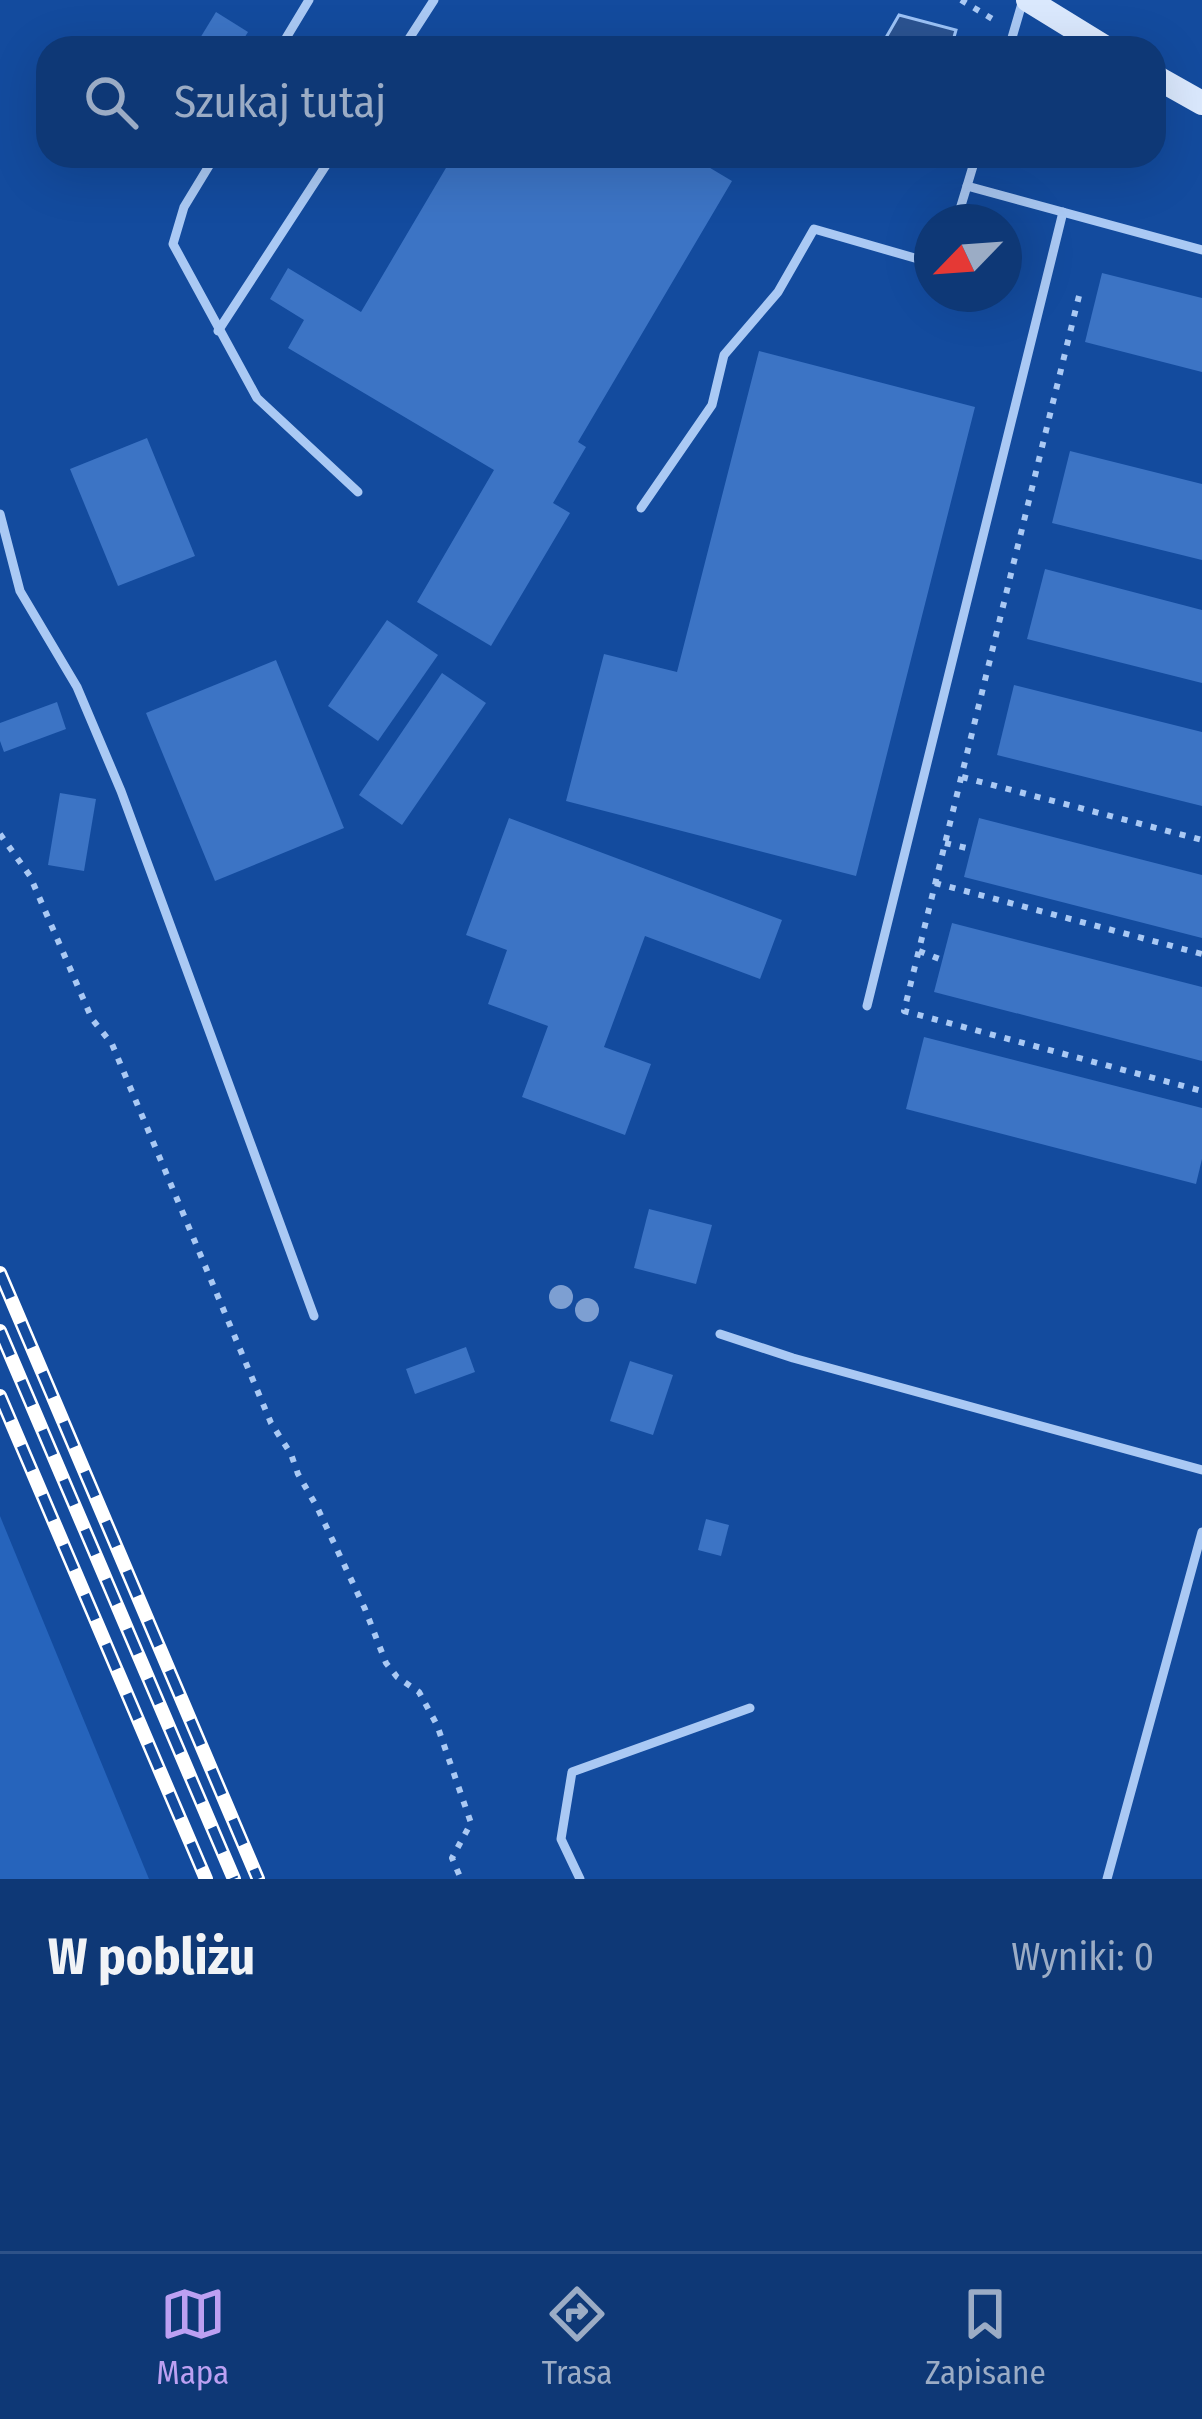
<!DOCTYPE html>
<html lang="pl">
<meta charset="utf-8">
<style>
:root{--surface:#0e3876;--page:#173f7b;--text:#f1f3f6;--muted:#9bacc5;--line:#2e5288;--accent:#bca0f2}
body{margin:0;font-family:"Fira Sans Condensed",sans-serif;background:var(--page);color:var(--text)}
.compass{position:absolute;left:914px;top:204px;width:108px;height:108px;border-radius:50%;background:var(--surface);box-shadow:0 12px 48px #0002;rotate:245deg}
.list{margin:0;padding:0;list-style:none}
h2{display:flex;justify-content:space-between;align-items:center;height:156px;margin:0;padding:0 48px;font-size:51px}
h2 small{font-size:39px;font-weight:400;color:var(--muted)}
.icon{flex:none;width:66px;height:66px;fill:none;stroke:currentColor;stroke-width:2;stroke-linecap:round;stroke-linejoin:round}
.map{position:relative;flex:none;width:1202px;height:1879px;overflow:hidden}
.search{position:absolute;background:var(--surface);box-shadow:0 12px 48px #0002;left:36px;right:36px;top:36px;height:132px;display:flex;align-items:center;gap:30px;box-sizing:border-box;padding:0 42px;border-radius:36px;color:var(--muted);font-size:45px}
.sheet{height:372px;background:var(--surface)}
nav{display:flex;justify-content:space-around;align-items:center;box-sizing:border-box;height:168px;border-top:3px solid var(--line);background:var(--surface);font-size:33px;color:var(--muted)}
nav a{display:grid;justify-items:center;gap:6px}
nav .on{color:var(--accent)}
.map>svg:first-child{display:block}
.green{fill:#2664bc}
.water{fill:#2b5391;stroke:#9cc3f7;stroke-width:3}
.building{fill:#3c74c5}
.lines{fill:none;stroke-linecap:round;stroke-linejoin:round}
.path{stroke:#aac9f4;stroke-width:6;stroke-dasharray:6 9;stroke-linecap:butt}
.lane{stroke:#aac9f4;stroke-width:9}
.secondary{stroke:#dae8fd;stroke-width:24}
.rail-casing{stroke:#fff;stroke-width:14}
.rail{stroke:#134b9e;stroke-width:9;stroke-dasharray:27;stroke-linecap:butt}
.tree{fill:#7d9fd2}
</style>
<div class="map">
<svg width="1202" height="1879" viewBox="0 0 1202 1879">
<rect width="100%" height="100%" fill="#134b9e"/>
<path class="green" d="M0 1516 149 1879H0Z"/>
<path class="water" d="M899 15 956 30 951 48H880Z"/>
<g class="building">
<path d="M216 12 248 32 238 48H194Z"/>
<path d="M453 156H690L732 181 578 442 586 447 553 503 570 513 491 646 417 602 494 470 288 348 304 320 270 299 288 268 361 312Z"/>
<path d="M1102 273 1202 298V372L1085 342Z"/>
<path d="M759 351 975 407 856 876 566 801 604 654 677 672Z"/>
<path d="M147 438 195 556 118 586 70 469Z"/>
<path d="M1070 451 1202 484V560L1052 523Z"/>
<path d="M1045 569 1202 610V683L1027 639Z"/>
<path d="M387 620 438 655 378 741 328 706Z"/>
<path d="M276 660 344 828 215 881 146 713Z"/>
<path d="M442 673 486 703 402 825 359 795Z"/>
<path d="M1014 685 1202 732V806L997 755Z"/>
<path d="M57 702 66 729 4 752 0 741V723Z"/>
<path d="M60 793 96 799 84 871 48 865Z"/>
<path d="M509 818 782 920 760 979 645 936 604 1047 651 1064 625 1135 522 1097 548 1026 488 1004 507 950 466 935Z"/>
<path d="M979 818 1202 875V938L964 877Z"/>
<path d="M952 923 1202 987V1061L934 992Z"/>
<path d="M924 1037 1202 1108V1159L1196 1184 906 1109Z"/>
<path d="M649 1209 712 1225 696 1284 634 1268Z"/>
<path d="M466 1347 475 1372 415 1394 406 1369Z"/>
<path d="M630 1361 673 1375 653 1435 610 1421Z"/>
<path d="M706 1519 729 1525 721 1556 698 1550Z"/>
</g>
<g class="lines">
<g class="path">
<path d="M961 0 999 23"/>
<path d="M1079 296 904 1011 1202 1091"/>
<path d="M962 777 1202 840"/>
<path d="M0 834 30 876 92 1019 112 1044 271 1423 291 1454 298 1474 317 1507 365 1609 386 1663 397 1677 419 1692 437 1725 471 1823 452 1858 461 1879"/>
<path d="M945 843 971 849"/>
<path d="M935 883 1202 954"/>
<path d="M919 951 942 960"/>
</g>
<g class="lane">
<path d="M280 48 309 0"/>
<path d="M403 48 434 0"/>
<path d="M1009 48 1023 0"/>
<path d="M215 156 184 207 173 244 257 398 358 492"/>
<path d="M976 156 967 186 1202 250"/>
<path d="M956 222 967 186"/>
<path d="M218 331 332 156"/>
<path d="M641 508 712 405 724 355 778 292 814 229 932 263"/>
<path d="M0 514 20 591 77 687 121 791 314 1316"/>
<path d="M867 1006 1063 212"/>
<path d="M720 1334 793 1358 1202 1470"/>
<path d="M580 1879 561 1839 572 1772 750 1708"/>
<path d="M1107 1879 1202 1532"/>
</g>
<g class="secondary">
<path d="M1028 0 1106 48"/>
<path d="M1154 76 1202 103"/>
</g>
<g class="rail-casing">
<g id="rail">
<path d="M0 1273 258 1879"/>
<path d="M0 1331 234 1879"/>
<path d="M0 1396 206 1879"/>
</g>
</g>
<use href="#rail" class="rail"/>
</g>
<g class="tree">
<circle cx="561" cy="1297" r="12"/>
<circle cx="587" cy="1310" r="12"/>
</g>
</svg>
<svg class="compass" viewBox="-18 -18 36 36"><path d="M0-13l5 13h-10z" fill="#e53935"/><path d="M0 13l5-13h-10z" fill="#9bacc5"/></svg>
<div class="search"><svg class="icon" aria-label="search" viewBox="0 0 24 24"><circle cx="10" cy="10" r="6"/><path d="M15 15l6 6"/></svg>Szukaj tutaj</div>
</div>
<section class="sheet">
<h2>W pobliżu<small>Wyniki: 0</small></h2>
<ul class="list">
</ul>
</section>
<nav>
<a class="on"><svg class="icon" aria-label="map" viewBox="0 0 24 24"><path d="M3 6l6-2 6 2 6-2v14l-6 2-6-2-6 2zM9 4v14M15 6v14"/></svg>Mapa</a>
<a><svg class="icon" aria-label="directions" viewBox="0 0 24 24"><path d="M12 3l9 9-9 9-9-9zM9 14v-3h6M13 9l2 2-2 2"/></svg>Trasa</a>
<a><svg class="icon" aria-label="saved" viewBox="0 0 24 24"><path d="M7 4h10v16l-5-4-5 4z"/></svg>Zapisane</a>
</nav>
